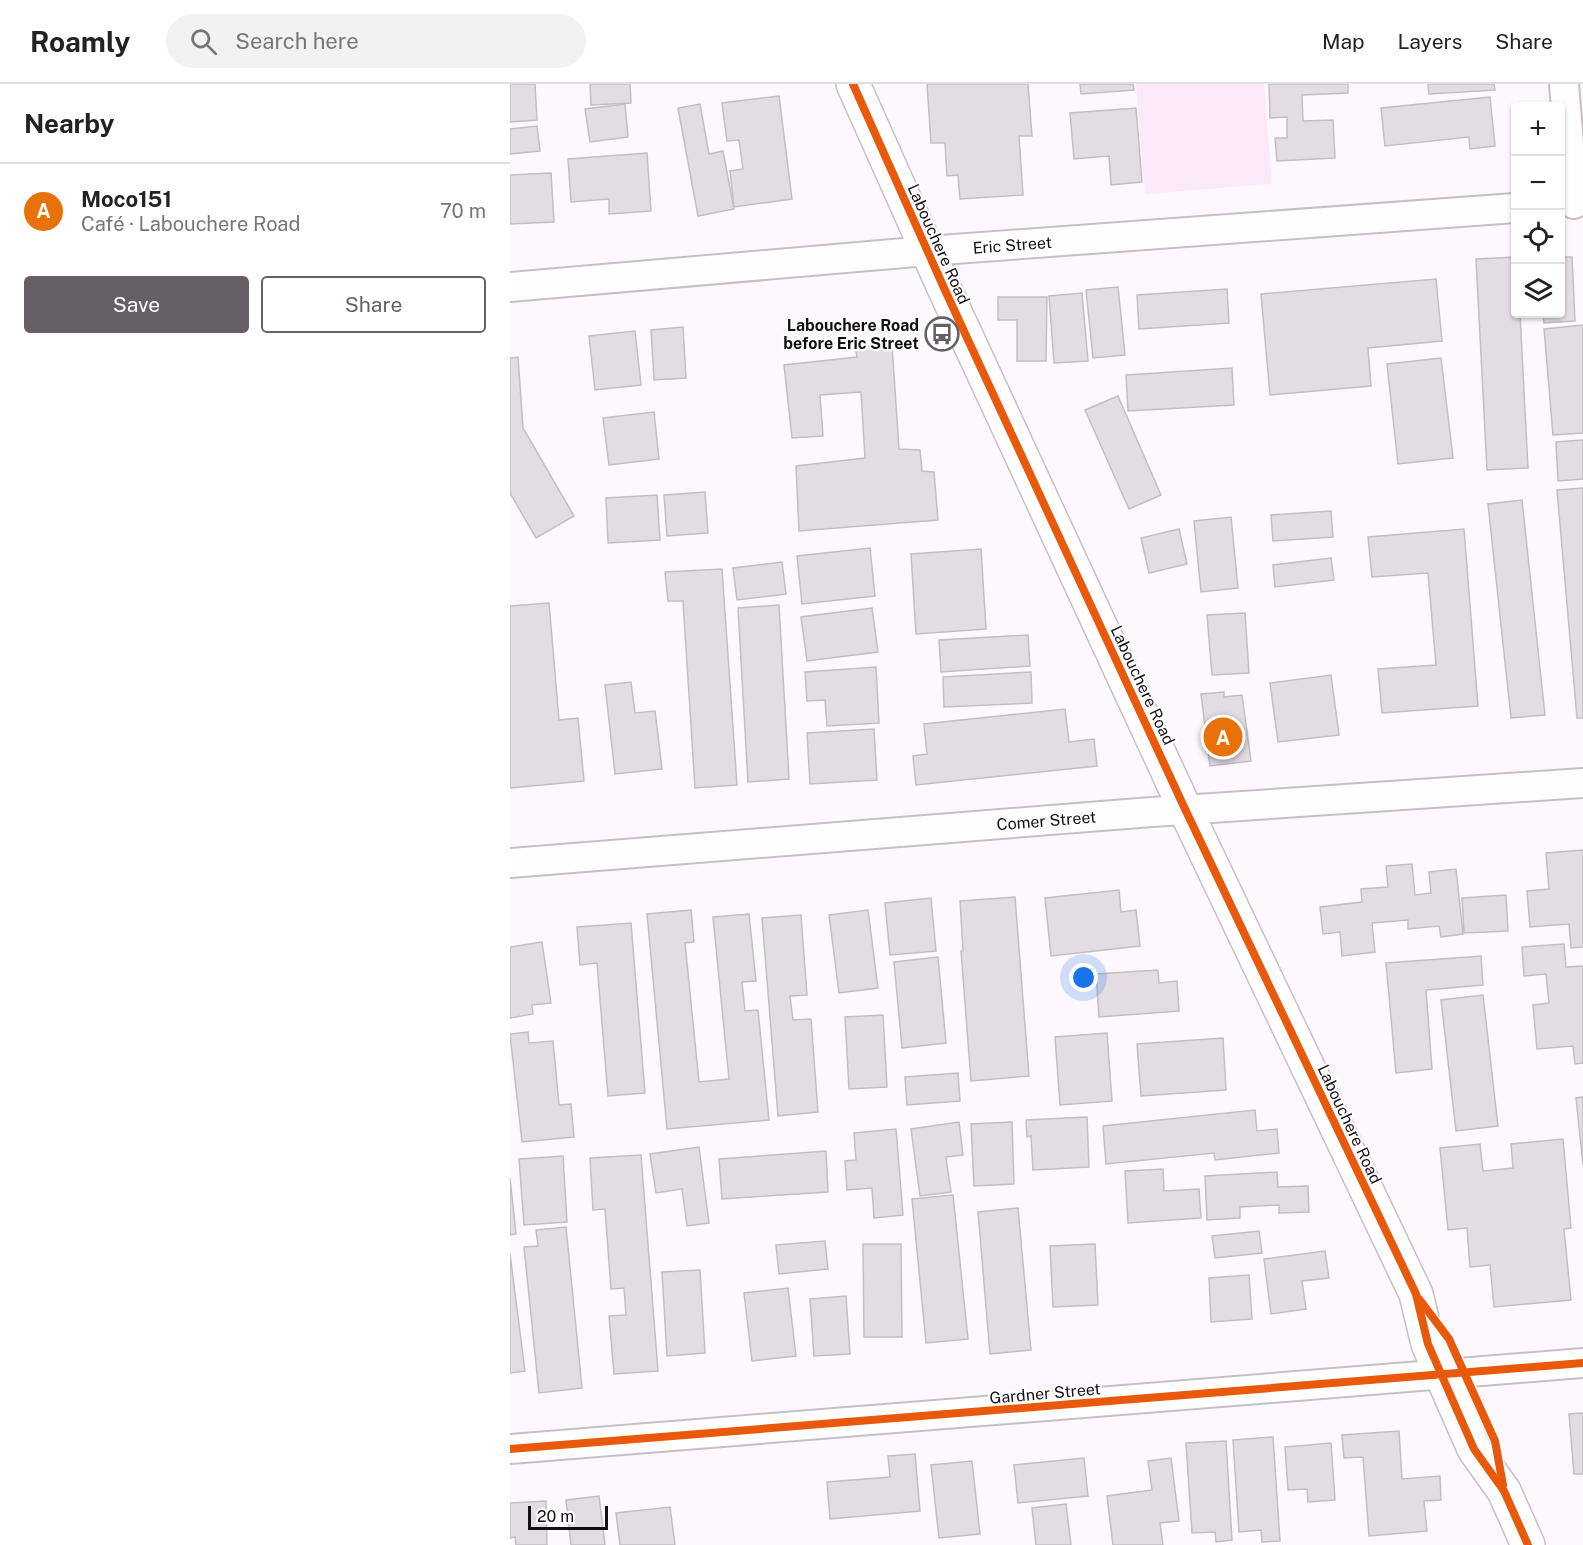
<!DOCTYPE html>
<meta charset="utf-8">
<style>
:root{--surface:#fff;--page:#f2f2f2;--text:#222;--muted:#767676;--line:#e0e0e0;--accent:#665f66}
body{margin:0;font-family:"Public Sans",sans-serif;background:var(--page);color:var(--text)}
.controls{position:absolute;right:18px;top:18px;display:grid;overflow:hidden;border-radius:6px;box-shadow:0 2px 4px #0004}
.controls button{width:54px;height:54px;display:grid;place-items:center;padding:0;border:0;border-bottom:2px solid var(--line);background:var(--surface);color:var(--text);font:30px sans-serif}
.scale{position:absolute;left:18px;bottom:15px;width:80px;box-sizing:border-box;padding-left:6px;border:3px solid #140d14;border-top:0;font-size:16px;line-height:21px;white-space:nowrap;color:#140d14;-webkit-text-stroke:4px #fff;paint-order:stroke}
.you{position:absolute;left:574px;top:894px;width:21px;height:21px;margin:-15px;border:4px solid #fff;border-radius:50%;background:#1a73e8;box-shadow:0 0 0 9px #1a73e833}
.badge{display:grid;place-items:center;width:39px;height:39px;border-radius:50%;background:var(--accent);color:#fff;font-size:20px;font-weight:700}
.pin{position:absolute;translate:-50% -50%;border:3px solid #fff;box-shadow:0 2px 6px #0006}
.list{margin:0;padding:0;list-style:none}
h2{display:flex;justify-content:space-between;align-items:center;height:78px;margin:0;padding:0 24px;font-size:26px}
h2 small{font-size:20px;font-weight:400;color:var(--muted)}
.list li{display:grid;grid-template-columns:39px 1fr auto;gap:18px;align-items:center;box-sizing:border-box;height:96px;padding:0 24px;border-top:2px solid var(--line)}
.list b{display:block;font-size:22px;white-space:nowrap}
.list p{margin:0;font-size:20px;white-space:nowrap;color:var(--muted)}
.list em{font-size:20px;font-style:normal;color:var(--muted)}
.actions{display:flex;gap:12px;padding:18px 24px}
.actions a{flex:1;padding:14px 0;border:2px solid var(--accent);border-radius:6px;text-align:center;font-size:21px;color:var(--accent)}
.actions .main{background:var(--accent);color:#fff}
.icon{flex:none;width:33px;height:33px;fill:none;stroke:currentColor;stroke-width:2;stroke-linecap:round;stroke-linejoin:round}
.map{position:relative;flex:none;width:1073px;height:1461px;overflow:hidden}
header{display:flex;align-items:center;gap:36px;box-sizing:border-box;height:84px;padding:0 30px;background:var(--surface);border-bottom:2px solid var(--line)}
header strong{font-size:28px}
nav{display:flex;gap:33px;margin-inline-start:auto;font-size:21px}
.search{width:420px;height:54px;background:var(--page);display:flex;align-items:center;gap:15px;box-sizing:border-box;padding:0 21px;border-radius:33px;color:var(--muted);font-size:22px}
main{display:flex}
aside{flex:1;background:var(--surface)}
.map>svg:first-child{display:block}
.green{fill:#faeaf9}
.building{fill:#e3dce3;stroke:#c4bec4;stroke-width:1.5}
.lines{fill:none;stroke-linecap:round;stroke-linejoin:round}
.street-casing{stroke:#c6c0c6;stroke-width:32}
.secondary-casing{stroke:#c6c0c6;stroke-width:36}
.street{stroke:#fffeff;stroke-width:28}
.secondary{stroke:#fffeff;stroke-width:33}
.cycleway-casing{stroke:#fff;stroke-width:11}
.cycleway{stroke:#e8590c;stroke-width:8}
.labels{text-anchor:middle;stroke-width:4.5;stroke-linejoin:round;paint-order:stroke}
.street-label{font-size:16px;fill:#140d14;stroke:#fff}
.poi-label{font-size:16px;font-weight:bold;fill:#140d14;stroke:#fff;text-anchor:end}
</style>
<header>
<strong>Roamly</strong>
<div class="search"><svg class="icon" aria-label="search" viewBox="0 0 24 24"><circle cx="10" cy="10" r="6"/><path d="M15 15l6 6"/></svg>Search here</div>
<nav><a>Map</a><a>Layers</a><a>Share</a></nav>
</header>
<main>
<aside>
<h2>Nearby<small></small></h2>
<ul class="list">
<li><span class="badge" style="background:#e8710a">A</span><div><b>Moco151</b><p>Café · Labouchere Road</p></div><em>70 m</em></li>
</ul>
<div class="actions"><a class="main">Save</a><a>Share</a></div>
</aside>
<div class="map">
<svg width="1073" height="1461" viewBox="0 0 1073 1461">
<rect width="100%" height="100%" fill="#fdf8fd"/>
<path class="green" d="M626 0H754L762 100 635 110Z"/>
<g class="building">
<path d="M0 0H25L27 36 0 38Z"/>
<path d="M80 0H120L121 19 81 21Z"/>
<path d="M417 0H518L522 52H509L513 111 450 115 448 91 437 92 435 59H421Z"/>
<path d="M570 0H623L624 6 571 10Z"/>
<path d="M759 0H838V9L792 11 793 37 823 36 825 74 767 77 765 54H777V33L760 34Z"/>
<path d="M918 0H984L985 6 919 10Z"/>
<path d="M269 12 282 115 224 123 220 87 233 85 229 56 217 57 212 19Z"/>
<path d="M980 13 985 62 960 65 959 53 875 62 871 24Z"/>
<path d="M115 20 118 53 80 58 75 25Z"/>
<path d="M190 20 199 70 213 67 224 125 188 132 168 24Z"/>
<path d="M626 24 632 98 601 101 599 72 564 75 560 29Z"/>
<path d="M27 42 30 67 0 70V45Z"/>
<path d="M137 69 141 127 99 130V115L61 118 58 75Z"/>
<path d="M41 89 44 138 0 140V91Z"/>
<path d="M1005 173V230H1010L1018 384 977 386 966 175Z"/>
<path d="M1050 173H1062L1065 237 1034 239 1033 230H1050Z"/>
<path d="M926 195 932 257 858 264 861 302 760 311 751 210Z"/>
<path d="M608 203 615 271 583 274 576 206Z"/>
<path d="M717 205 719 239 629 245 627 211Z"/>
<path d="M572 209 578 277 544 279 539 212Z"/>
<path d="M488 213H537L536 277H507V236H488Z"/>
<path d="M1073 241V349L1043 351 1034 245Z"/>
<path d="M173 243 176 294 144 296 141 246Z"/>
<path d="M125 247 131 301 85 306 79 252Z"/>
<path d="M382 261 389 365 410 366 412 387 424 388 428 436 289 447 286 382 355 374 351 308 310 311 313 352 282 354 274 281 347 273 345 263Z"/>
<path d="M8 273 13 344 64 432 26 454 0 409V274Z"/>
<path d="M931 274 943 374 888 380 877 280Z"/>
<path d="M722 284 724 321 618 327 616 291Z"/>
<path d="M608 312 651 411 619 425 575 326Z"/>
<path d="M144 328 149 375 99 381 93 334Z"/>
<path d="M1073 356V395L1048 397 1046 358Z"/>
<path d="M1073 404V634H1067L1047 406Z"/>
<path d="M195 408 198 449 157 452 154 411Z"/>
<path d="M147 411 150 456 98 459 96 414Z"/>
<path d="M1012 416 1035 631 1001 634 978 420Z"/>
<path d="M821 427 823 453 763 457 761 431Z"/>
<path d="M721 433 728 504 691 508 684 437Z"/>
<path d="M669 445 677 480 639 489 631 454Z"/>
<path d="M954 445 968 622 872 629 868 585 926 581 918 489 862 493 858 453Z"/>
<path d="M360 464 365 512 292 520 287 472Z"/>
<path d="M471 465 476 545 406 550 401 470Z"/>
<path d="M821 474 824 496 765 503 763 481Z"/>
<path d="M272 478 276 510 227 516 223 484Z"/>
<path d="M212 485 227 701 185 704 173 517H158L155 488Z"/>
<path d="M39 519 49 636 68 634 74 697 0 704V522Z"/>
<path d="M269 521 279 695 238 698 228 524Z"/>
<path d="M362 524 368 568 297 577 291 533Z"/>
<path d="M735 529 739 589 702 591 697 531Z"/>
<path d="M518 551 520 582 431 588 429 556Z"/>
<path d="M366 583 369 639 317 642 315 616 297 617 295 588Z"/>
<path d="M521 588 522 619 434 623 433 593Z"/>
<path d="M821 591 829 651 768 658 760 599Z"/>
<path d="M121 598 125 629 145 627 152 685 105 690 95 601Z"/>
<path d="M714 608V613L732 611 741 677 700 682 691 610Z"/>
<path d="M555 625 559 658 584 655 587 682 406 701 403 672 417 670 414 640Z"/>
<path d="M364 645 367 696 300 700 297 649Z"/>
<path d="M1073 766V863L1061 864 1059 840 1020 843 1017 807 1039 805 1036 769Z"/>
<path d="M902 780 905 811 921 809 919 788 946 785 953 850 931 853 929 842 898 845V836L862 839 865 868 832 872 830 848 813 850 810 823 852 818 851 805 878 803 876 782Z"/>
<path d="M609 806 611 828 626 826 630 862 541 872 535 814Z"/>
<path d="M996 811 998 847 954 849 952 814Z"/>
<path d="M505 813 519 992 461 997 451 867H453L450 817Z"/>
<path d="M421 814 426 867 380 871 375 819Z"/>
<path d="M181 826 184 858 175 859 189 998 219 995 203 833 239 830 246 897 232 898 235 927 248 926 259 1036 157 1045 137 830Z"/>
<path d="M358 826 368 904 329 909 319 831Z"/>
<path d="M291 831 297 911 280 912 283 936 301 935 308 1028 268 1032 252 834Z"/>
<path d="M121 839 135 1009 98 1012 87 879 70 881 67 843Z"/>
<path d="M32 858 41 919 22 921 23 930 0 934V863Z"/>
<path d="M1054 860 1056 883 1073 882V979L1065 980 1063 962 1027 965 1023 921 1039 919 1036 890 1014 892 1012 863Z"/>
<path d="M971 872 973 901 916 906 922 985 886 989 876 879Z"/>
<path d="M428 873 436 959 392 964 384 878Z"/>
<path d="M648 886 649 899 667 897 669 927 589 933 586 890Z"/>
<path d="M973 911 988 1042 946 1047 931 916Z"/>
<path d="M373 931 377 1003 339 1005 335 933Z"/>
<path d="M18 948 19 959 43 957 49 1021 61 1020 64 1053 12 1058 0 950Z"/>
<path d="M597 949 602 1017 550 1021 545 953Z"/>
<path d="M713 954 716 1006 631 1012 627 960Z"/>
<path d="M448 989 450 1017 397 1021 395 993Z"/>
<path d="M1073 1013V1081L1066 1014Z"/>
<path d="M745 1026 747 1047 767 1045 769 1069 705 1076 704 1069 596 1080 593 1042Z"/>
<path d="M577 1033 579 1083 523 1086 521 1052 517 1053 516 1036Z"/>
<path d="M449 1038 453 1071 436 1073 441 1108 410 1112 401 1045Z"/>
<path d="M502 1038 504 1100 464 1102 461 1040Z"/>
<path d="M386 1045 393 1131 364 1134 362 1104 337 1106 335 1077 346 1076 344 1049Z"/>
<path d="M1053 1055 1061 1144 1054 1145 1061 1216 984 1223 980 1181 960 1183 957 1144 938 1146 930 1064 970 1060 973 1087 1003 1084 1001 1060Z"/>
<path d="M189 1063 199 1139 177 1142 172 1105 146 1109 140 1070Z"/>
<path d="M316 1067 318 1108 212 1115 209 1075Z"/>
<path d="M131 1071 148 1287 104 1290 99 1232 116 1231 114 1204 101 1205 95 1125 83 1126 80 1074Z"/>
<path d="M53 1072 57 1138 14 1141 9 1075Z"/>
<path d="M653 1085 654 1107 689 1105 691 1134 618 1139 615 1087Z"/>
<path d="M767 1088 768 1103 798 1102 799 1128 769 1129V1121L730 1123V1134L697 1136 695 1092Z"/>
<path d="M0 1094 6 1150 0 1151Z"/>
<path d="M443 1111 458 1255 416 1259 402 1115Z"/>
<path d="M508 1124 521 1266 480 1270 468 1128Z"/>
<path d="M56 1143 72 1304 29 1309 14 1163 28 1162 26 1146Z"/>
<path d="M749 1147 752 1169 705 1174 702 1152Z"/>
<path d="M315 1157 318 1185 269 1190 266 1161Z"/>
<path d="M353 1160H391L392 1253H354Z"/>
<path d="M585 1160 588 1221 543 1223 540 1162Z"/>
<path d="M815 1167 819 1194 792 1197 796 1225 761 1230 754 1175Z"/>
<path d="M0 1170 15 1287 0 1289Z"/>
<path d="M190 1186 195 1269 157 1272 152 1188Z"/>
<path d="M739 1191 742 1235 701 1238 699 1194Z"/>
<path d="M278 1204 286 1272 242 1277 234 1209Z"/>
<path d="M336 1212 340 1270 304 1272 300 1215Z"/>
<path d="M1073 1329V1390H1064L1059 1330Z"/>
<path d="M889 1347 892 1395 930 1392 931 1416 914 1417 917 1447 859 1452 853 1373 834 1374 832 1351Z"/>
<path d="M763 1353 770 1457 752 1458 751 1446 729 1448 723 1356Z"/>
<path d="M716 1357 722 1456 706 1458 705 1448 682 1449 676 1359Z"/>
<path d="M821 1359 825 1416 798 1418 797 1405 778 1406 775 1363Z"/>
<path d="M405 1370 410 1427 320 1435 317 1398 380 1393 378 1372Z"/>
<path d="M574 1374 578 1412 508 1419 504 1381Z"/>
<path d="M661 1374 669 1437 650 1439 653 1461H603L597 1412 642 1406 638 1377Z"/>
<path d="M462 1377 470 1450 429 1454 421 1381Z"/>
<path d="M89 1412 95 1461H61L56 1416Z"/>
<path d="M36 1417 37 1461H6L5 1453 0 1454V1419Z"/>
<path d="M556 1420 561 1461H526L522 1424Z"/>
<path d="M160 1423 165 1461H110L106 1429Z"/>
</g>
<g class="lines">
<g class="street-casing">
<g id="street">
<path d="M1054 0 1064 120"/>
<path id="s1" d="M0 203 417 167 1005 124"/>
<path id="s2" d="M0 779 642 728 1073 699"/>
<path d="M0 1365 1073 1279"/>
</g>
</g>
<g class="secondary-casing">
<path id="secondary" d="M343 0 434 204 675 725 906 1210 918 1260 964 1365 994 1407 1018 1461"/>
</g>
<use href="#street" class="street"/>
<use href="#secondary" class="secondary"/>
<g class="cycleway-casing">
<g id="cycleway">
<path d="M343 0 434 204 675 725 906 1210 918 1260 964 1365 994 1407 1018 1461"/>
<path d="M909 1215 939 1255 985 1357 993 1401"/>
<path d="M0 1365 1073 1279"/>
</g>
</g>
<use href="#cycleway" class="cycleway"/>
</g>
<defs>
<g id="bus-ring" transform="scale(1.725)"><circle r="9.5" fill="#fff" stroke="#665f66" stroke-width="1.5"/><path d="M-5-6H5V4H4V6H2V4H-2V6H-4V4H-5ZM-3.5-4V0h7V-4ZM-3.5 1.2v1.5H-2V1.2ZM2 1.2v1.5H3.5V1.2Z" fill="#665f66"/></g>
</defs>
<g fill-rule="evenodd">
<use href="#bus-ring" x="432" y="250"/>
</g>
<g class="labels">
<g class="street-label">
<text transform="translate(429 160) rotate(66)" y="6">Labouchere Road</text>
<text dy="6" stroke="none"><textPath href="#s1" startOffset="504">Eric Street</textPath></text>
<text transform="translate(633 601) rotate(65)" y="6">Labouchere Road</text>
<text dy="6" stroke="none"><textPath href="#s2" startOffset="538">Comer Street</textPath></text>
<text transform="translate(840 1040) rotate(65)" y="6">Labouchere Road</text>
<text transform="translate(535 1309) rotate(-5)" y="6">Gardner Street</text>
</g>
<g class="poi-label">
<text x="409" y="247">Labouchere Road<tspan x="409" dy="18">before Eric Street</tspan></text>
</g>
</g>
</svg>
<div class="controls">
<button>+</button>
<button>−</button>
<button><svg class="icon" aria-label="locate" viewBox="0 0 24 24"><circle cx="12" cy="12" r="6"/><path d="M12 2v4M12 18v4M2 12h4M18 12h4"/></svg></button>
<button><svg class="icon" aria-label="layers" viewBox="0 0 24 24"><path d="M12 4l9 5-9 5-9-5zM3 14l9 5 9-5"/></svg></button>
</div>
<div class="scale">20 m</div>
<div class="you"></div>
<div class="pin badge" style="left:713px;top:653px;background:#e8710a">A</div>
</div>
</main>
